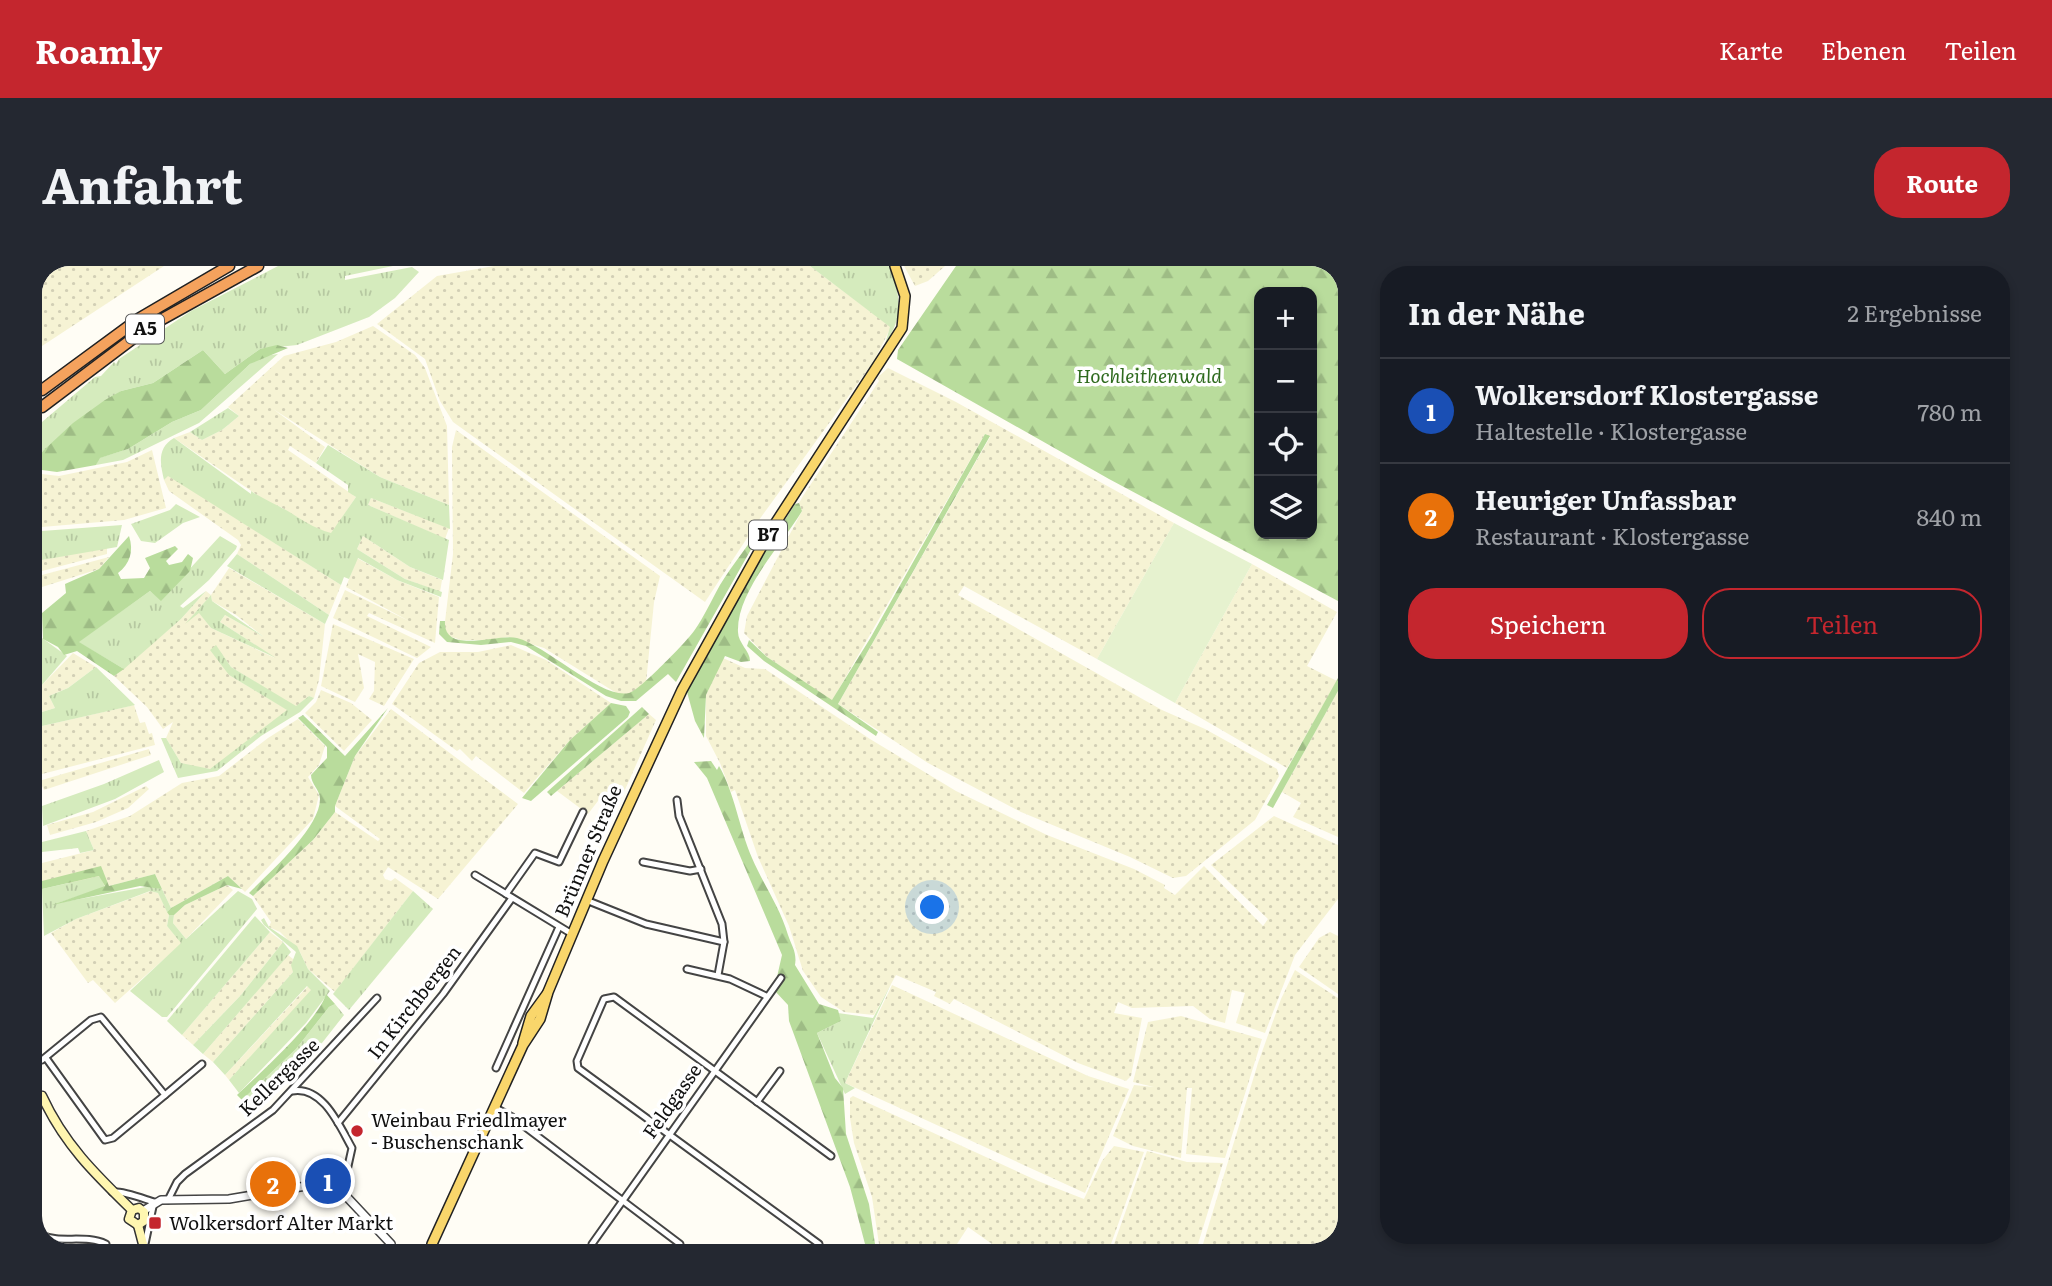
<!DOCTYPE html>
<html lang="de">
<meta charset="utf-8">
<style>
:root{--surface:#171b24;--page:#242831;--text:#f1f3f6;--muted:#9ea1a6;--line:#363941;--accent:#c4262e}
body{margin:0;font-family:Literata,serif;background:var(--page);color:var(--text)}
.controls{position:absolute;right:21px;top:21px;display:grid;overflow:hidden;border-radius:14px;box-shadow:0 4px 10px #0003}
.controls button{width:63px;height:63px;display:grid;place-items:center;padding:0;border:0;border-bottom:2px solid var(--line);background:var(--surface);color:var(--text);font:35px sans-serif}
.you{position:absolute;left:891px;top:642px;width:24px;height:24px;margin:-18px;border:5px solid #fff;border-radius:50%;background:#1a73e8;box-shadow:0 0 0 10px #1a73e833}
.badge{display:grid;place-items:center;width:46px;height:46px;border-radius:50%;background:var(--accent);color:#fff;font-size:23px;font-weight:700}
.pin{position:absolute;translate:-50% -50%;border:4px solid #fff;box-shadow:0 2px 7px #0006}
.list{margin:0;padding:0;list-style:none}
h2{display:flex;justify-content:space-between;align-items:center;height:91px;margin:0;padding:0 28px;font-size:30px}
h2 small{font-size:23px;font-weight:400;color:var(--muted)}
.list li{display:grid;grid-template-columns:46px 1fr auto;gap:21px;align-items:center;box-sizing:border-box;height:105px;padding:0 28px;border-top:2px solid var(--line)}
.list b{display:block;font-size:26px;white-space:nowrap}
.list p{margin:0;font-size:23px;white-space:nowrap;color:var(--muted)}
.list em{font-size:23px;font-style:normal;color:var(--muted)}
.actions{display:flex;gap:14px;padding:21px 28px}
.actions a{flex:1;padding:16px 0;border:2px solid var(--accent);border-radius:28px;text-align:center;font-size:24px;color:var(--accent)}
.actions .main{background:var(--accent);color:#fff}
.icon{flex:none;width:38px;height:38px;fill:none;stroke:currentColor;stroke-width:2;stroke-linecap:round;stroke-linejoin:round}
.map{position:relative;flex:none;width:1296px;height:978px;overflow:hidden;border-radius:28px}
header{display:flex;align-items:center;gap:42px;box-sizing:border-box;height:98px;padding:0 35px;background:var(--accent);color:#fff}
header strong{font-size:33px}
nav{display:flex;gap:38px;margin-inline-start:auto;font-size:24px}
.intro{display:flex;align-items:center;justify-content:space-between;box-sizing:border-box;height:168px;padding:0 42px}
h1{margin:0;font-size:49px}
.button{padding:18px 32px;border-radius:28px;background:var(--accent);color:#fff;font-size:24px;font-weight:700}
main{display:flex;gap:42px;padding:0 42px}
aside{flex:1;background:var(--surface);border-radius:28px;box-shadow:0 4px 10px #0003}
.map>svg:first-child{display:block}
.farmland{fill:url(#farmland-dots);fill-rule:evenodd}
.grass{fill:url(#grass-tufts)}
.forest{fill:url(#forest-firs);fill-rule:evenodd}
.pitch{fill:#e6f2cf}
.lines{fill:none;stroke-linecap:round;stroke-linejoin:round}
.minor-casing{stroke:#444;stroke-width:9}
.tertiary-casing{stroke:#444;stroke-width:10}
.secondary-casing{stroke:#333;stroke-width:11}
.primary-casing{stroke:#222;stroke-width:12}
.motorway-casing{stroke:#222;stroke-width:13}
.minor{stroke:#fff;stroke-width:5}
.tertiary{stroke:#fff;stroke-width:7}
.secondary{stroke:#fff6b0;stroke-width:8}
.primary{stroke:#f9d66b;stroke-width:9}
.motorway{stroke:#f5a25d;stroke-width:10}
.poi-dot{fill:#c4262e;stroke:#fff;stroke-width:2.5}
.labels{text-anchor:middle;stroke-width:7;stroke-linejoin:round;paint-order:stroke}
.shield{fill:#fff;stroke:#585858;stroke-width:2}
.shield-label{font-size:18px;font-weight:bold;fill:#111}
.park-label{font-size:19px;font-style:italic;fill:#2f6b1f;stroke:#fff}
.street-label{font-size:19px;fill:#111;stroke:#fff}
.poi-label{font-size:19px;fill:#111;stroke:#fff;text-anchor:start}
</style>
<header>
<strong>Roamly</strong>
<nav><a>Karte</a><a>Ebenen</a><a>Teilen</a></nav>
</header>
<div class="intro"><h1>Anfahrt</h1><a class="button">Route</a></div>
<main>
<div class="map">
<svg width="1296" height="978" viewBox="0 0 1296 978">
<defs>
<pattern id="farmland-dots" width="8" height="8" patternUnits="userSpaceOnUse" patternTransform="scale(1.75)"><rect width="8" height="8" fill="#f6f3d4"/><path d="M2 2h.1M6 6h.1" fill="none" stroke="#d2cfb5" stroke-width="1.8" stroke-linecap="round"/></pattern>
<pattern id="grass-tufts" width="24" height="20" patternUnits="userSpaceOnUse" patternTransform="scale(1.75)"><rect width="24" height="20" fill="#d5ebbd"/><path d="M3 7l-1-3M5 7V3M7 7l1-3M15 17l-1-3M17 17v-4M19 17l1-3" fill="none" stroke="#b6c8a1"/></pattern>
<pattern id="forest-firs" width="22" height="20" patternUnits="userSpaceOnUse" patternTransform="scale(1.75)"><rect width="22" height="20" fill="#b9dc9c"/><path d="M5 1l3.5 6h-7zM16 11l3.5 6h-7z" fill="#9ebc85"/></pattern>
</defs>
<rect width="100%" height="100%" fill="#fffdf5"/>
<g class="farmland">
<path d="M0 0H122L0 80Z"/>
<path d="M452 0H768L849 61 832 95 717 254 663 336 411 156 398 135 383 93 335 58 395 10Z"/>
<path d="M862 0H903L886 15 873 20Z"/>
<path d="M331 60 373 89 383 102 405 160 407 239 338 211 231 143 283 181 274 197 248 180 246 184 314 231 289 268 267 260 239 241 231 240 132 172 148 166 160 174 180 164 197 150 186 141 242 90 294 76Z"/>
<path d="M846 102 914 136 1132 257 1055 393 922 320 916 329 1120 444 1163 463 1235 503 1237 510 1213 554 1144 610 1131 612 1088 591 979 546 886 497 796 438 948 171 943 168 790 435 725 391 702 367 705 350 760 245 757 237 761 230 837 115 835 112Z"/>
<path d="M414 164 618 310 612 336 604 417 600 421 586 428H576L502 382 466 371 447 374H419L407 370 402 364 411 288 410 181Z"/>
<path d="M110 184 124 242 82 254 0 261V208L17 210 85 196Z"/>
<path d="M126 209 299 319 287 349 195 288 199 279 196 274 127 225 122 214Z"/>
<path d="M329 232 407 262 403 273 326 239Z"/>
<path d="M321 270 368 301 400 314 398 326 363 313 315 283Z"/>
<path d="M65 281V288L0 305V294Z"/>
<path d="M67 291 57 303 0 321V309Z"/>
<path d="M315 292 355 314 397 331 393 377 327 347 325 350 389 381 375 392 291 352 303 324 367 355 304 321Z"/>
<path d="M1210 298 1295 346 1265 400 1295 415 1245 502 1133 437Z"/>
<path d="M187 302 283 358 277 414 272 432 267 430 254 441 189 401 174 380 187 409 246 444 179 497 168 503 153 502 139 497 124 472 131 456 121 463 105 441 72 410 139 353 164 325 169 329ZM169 329 170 335 194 349 222 371 183 349 178 356 233 392 169 362 157 346 147 354Z"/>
<path d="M291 358 372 393 342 440 327 433 332 425 333 396 316 388 322 422 313 436 279 420Z"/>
<path d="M469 379 504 394 569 437 528 474 482 527 434 490 430 495 418 483 415 485 350 438 377 397 398 386H436Z"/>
<path d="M31 387 54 401 26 422 7 430 13 442 0 446V419Z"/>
<path d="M681 392 703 402 723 403 828 473 914 525 1005 569 1092 603 1123 619 1122 622 1133 629 1162 600 1221 660 1226 653 1169 599 1232 550 1296 579V633L1253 689 1223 767 1194 757 1203 727 1190 724 1183 757 1168 753 1151 740 1090 742 1076 736 1072 747 1100 752 1089 810 1084 815 1036 797 912 733 908 738 892 730 894 726 854 709 832 749 802 746 779 731 761 705 747 660 716 591 693 524 689 526 678 497 664 470V429Z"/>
<path d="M279 424 309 437 330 454 302 485 263 447 274 436Z"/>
<path d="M1296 425V571L1251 551 1259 537 1240 526Z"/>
<path d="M92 439 98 457 103 456 107 468 110 467 113 479 0 508V460Z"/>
<path d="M349 443 476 538 396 633 346 601 341 609 343 613 349 615 353 612 371 625 293 726 266 703 258 686 238 666 227 661 229 656 211 630 271 574 293 546 336 575 338 573 293 540 313 490Z"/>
<path d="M607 448 614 454 574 544 559 531 546 548 515 525Z"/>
<path d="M256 453 283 480 277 499 266 511 277 529 271 553 203 626 186 610 129 642 113 608 67 620 0 615V597L52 584 44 565 88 550 140 517 177 510 226 472Z"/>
<path d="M107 483 109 489 2 524 0 520V514Z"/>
<path d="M104 520 107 523 86 542 54 556 8 569 5 559 51 546Z"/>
<path d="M185 619 191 624 144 673 131 657 132 649 143 639Z"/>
<path d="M109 625 116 627 127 649 125 660 140 677 73 737 51 714 46 717 9 667 34 653Z"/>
<path d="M228 666 241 676 199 729 151 779 140 769Z"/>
<path d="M1288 666 1296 670V728L1257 701 1277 672Z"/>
<path d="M246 689 251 693V706L171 796 161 788Z"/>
<path d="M1253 704 1296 732V978H1161L1216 797 1239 733Z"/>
<path d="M850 719 1046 810 1087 823 1043 927 803 817Z"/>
<path d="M266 720 270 724 187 814 183 809Z"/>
<path d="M1139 750 1220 773 1183 892 1144 888 1150 822H1145L1139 892 1091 880 1071 870 1092 819 1112 821 1091 816 1106 756Z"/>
<path d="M811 830 996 915 1042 933 1060 895 1072 880 1102 886 1069 978H950L926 961 915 978H837L830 931 812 877 808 852V832Z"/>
<path d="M1105 885 1145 896 1181 897 1156 978H1072Z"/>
</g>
<g class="grass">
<path d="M236 0H351L303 10V14L370 1 377 6 353 32 327 51 255 79 218 83 183 108 161 84 111 117 79 125 0 186V156L53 111 59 110 72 96 74 98 77 93 149 45Z"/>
<path d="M768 0H847C859 29 862 51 843 78L848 61Z"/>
<path d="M236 88 157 157 81 194 54 199 57 192 86 183 130 156 159 144 208 98 223 90Z"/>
<path d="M186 142 197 150 180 164 160 174 148 166Z"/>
<path d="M132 172 209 228V225C221 233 232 237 244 244 259 253 271 262 289 267L314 231 306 226V219L274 197 286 179 338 211 407 239 408 263 329 232 326 239 407 274 401 314 368 301 321 270 315 283 363 313 400 326 399 331 355 314 316 292 307 313 302 311 299 319 126 210 122 214C118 197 115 182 132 172Z"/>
<path d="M134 238 158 251 141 257 113 277 99 275 89 258 128 244Z"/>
<path d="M80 259 75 281 0 294V265Z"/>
<path d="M178 270 195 280 194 283 167 314 138 340 141 342 164 325 139 353 82 403 36 376 108 325 119 334Z"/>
<path d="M195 288 287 349 283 358 185 300Z"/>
<path d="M169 329 170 335 222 371 183 349 178 356 234 392 169 362 157 347 143 358Z"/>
<path d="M0 372 25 390 0 419Z"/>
<path d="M174 379 189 401 254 440 267 430 272 432 258 446 219 470 175 505 136 512 119 472H124L139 497 168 503 245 444 187 409 168 384Z"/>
<path d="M54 401 93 439 0 460V446L13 442 7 430 26 422Z"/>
<path d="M117 494 122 506 73 533 1 560 0 540 62 518Z"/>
<path d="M44 565 52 584 38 587 36 582 0 586V576Z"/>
<path d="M58 610 63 621 16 637 109 620 120 623 129 642 125 646 116 627 108 625 34 653 2 670 0 623Z"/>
<path d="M196 625 210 633 215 643 125 751H120L88 725 139 677 125 660 127 649H132L131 657 144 673Z"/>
<path d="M371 625 391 643 307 744 291 728Z"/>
<path d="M213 650 228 666 140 769 125 755Z"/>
<path d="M222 652 227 661 255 680 266 703 288 725 264 757 197 827 187 814 269 724 265 720 183 809 171 796 251 706 249 699 254 686 222 659 219 654Z"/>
<path d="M241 676 249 686 161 788 151 779 199 729Z"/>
<path d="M849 718 803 817 813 822 803 828 775 767 799 755 796 747 831 752Z"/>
<path d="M293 738 302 749 280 777 211 844 200 834 254 783 287 741Z"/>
</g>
<g class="forest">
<path d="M914 0H1296V335L1067 213 855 93 856 84ZM1217 26H1270V268H1217Z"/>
<path d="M235 79 246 82 208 98 159 144 130 156 86 183 58 192 54 199 15 206 0 204V186L3 183 31 157 63 134 79 125 111 117 161 84 183 108 218 83Z"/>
<path d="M943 168 948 170 796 438 836 466 834 470 722 395 705 380 707 374 725 391 790 434 829 371Z"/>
<path d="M757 237 760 245C741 277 694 326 696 366 696 377 708 385 708 395L699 396 683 390 664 429 662 472 653 455 645 426 712 303 753 238Z"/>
<path d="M717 262 720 264 634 416 626 408 594 435H579L564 430 484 380 469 376 439 379 405 376 397 368 398 355H403C401 390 456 367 475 372 505 380 561 434 587 427 597 425 645 375 652 365 662 351 669 335 678 319 690 299 705 282 717 262Z"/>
<path d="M87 270C92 285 88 298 76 307L79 313 102 312 108 302 103 292 133 280 136 283 124 295 127 299 140 296 146 288 151 292 148 305 119 335 108 325 37 376 82 403 72 410 35 385 22 389 16 381 1 373 0 347 24 327 23 318 57 303Z"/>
<path d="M1296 412V425L1231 542 1225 539Z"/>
<path d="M569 437 584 440 588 446 586 451 489 535 480 532 528 474Z"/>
<path d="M600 441 607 448 509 530 505 526Z"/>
<path d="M346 442 313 490 293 540V546L271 574 211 630 207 627C227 607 278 562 278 533 278 524 269 518 269 509L285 492V481L256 452 261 449 303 490Z"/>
<path d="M669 495 675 504 677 500C693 528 697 562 710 592 721 618 738 641 746 669 750 681 755 686 753 699L777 738 796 744 799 755 775 767 793 812 801 822 804 868 827 938 833 978H823L808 921 747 755 746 739 732 724 740 689 665 512 652 496Z"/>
<path d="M59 600 67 620 113 608 120 623 98 620 10 639 63 620 57 610 0 623V615Z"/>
<path d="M186 610 200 623 185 619 143 639 132 649H127L125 646 129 642Z"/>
<path d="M284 728 293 738 287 741 254 783 200 834 195 829C216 809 277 754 284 728Z"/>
</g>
<path class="pitch" d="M1132 257 1210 298 1133 437 1055 393Z"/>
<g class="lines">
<g class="minor-casing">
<g id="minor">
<path d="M635 534 637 550 680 658 682 676 676 709"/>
<path d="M601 596 648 605 659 603"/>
<path d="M433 609 530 668"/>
<path d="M464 628 493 587 517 596 541 546"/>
<path d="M544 634 604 658 682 676"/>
<path d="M645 703 688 713 724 730"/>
<path d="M0 794 49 754 59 751 123 829 71 872 63 874 4 792"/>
<path d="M454 802 517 661"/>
<path d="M250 825C281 819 298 861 310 882L300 927"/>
<path d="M123 829 160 798"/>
<path d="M715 836 738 805"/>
<path d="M452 841 470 851 638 978"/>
<path d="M296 857 401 728 470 632"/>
<path d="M70 926C79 924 102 933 112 936L103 978"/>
<path d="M126 934 135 916 143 908 231 844 335 732"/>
<path d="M0 969C18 978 43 968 64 978"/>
<path d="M550 978 739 712"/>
<path d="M777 978 536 802 535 795 562 733 572 731 789 890"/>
</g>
</g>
<g class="tertiary-casing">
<path id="tertiary" d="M101 945 119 934 187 933 264 920 284 921 303 929 349 978"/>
</g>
<g class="secondary-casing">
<g id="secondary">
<path d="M0 830C22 878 53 908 90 944L97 942 102 946V955L96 959"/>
<path d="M90 944 87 953 96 959"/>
<path d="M96 959 101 978"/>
</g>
</g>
<g class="primary-casing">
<g id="primary">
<path d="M481 777 489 750 505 728"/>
<path d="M390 978 481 779 498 753 506 726 561 595 640 424 729 264 860 62 863 30 853 0"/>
</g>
</g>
<g class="motorway-casing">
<g id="motorway">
<path d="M0 124 98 52 187 0"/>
<path d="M0 141 106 61 216 0"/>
</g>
</g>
<use href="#minor" class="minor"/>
<use href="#tertiary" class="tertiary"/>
<use href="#secondary" class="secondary"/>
<use href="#primary" class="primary"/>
<use href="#motorway" class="motorway"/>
</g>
<g class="poi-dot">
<circle cx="315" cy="865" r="7"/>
<rect x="106" y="950" width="14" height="14" rx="3.5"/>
</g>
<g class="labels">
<g class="shield">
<rect x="84" y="48.5" width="38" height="29" rx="5"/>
<rect x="707" y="254.5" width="38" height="29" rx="5"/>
</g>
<g class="shield-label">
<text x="103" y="69">A5</text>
<text x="726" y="275">B7</text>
</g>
<g class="park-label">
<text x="1107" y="117">Hochleithenwald</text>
</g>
<g class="street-label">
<text transform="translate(546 585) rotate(-67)" y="7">Brünner Straße</text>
<text transform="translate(372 736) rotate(-52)" y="7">In Kirchbergen</text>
<text transform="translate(237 811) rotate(-44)" y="7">Kellergasse</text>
<text transform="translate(630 835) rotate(-55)" y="7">Feldgasse</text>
</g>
<g class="poi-label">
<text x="329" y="861">Weinbau Friedlmayer<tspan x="329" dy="22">- Buschenschank</tspan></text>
<text x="127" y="964">Wolkersdorf Alter Markt</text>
</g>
</g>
</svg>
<div class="controls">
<button>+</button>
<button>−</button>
<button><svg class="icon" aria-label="locate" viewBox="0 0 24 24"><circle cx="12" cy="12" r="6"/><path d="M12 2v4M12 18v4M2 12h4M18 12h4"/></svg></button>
<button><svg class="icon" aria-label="layers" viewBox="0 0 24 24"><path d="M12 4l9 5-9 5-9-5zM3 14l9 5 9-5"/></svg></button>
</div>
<div class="you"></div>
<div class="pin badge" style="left:286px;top:915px;background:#1a4fb4">1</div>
<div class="pin badge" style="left:231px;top:918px;background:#e8710a">2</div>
</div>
<aside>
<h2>In der Nähe<small>2 Ergebnisse</small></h2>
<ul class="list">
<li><span class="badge" style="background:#1a4fb4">1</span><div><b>Wolkersdorf Klostergasse</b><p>Haltestelle · Klostergasse</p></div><em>780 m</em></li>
<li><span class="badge" style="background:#e8710a">2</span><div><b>Heuriger Unfassbar</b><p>Restaurant · Klostergasse</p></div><em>840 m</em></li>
</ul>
<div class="actions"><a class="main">Speichern</a><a>Teilen</a></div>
</aside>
</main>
